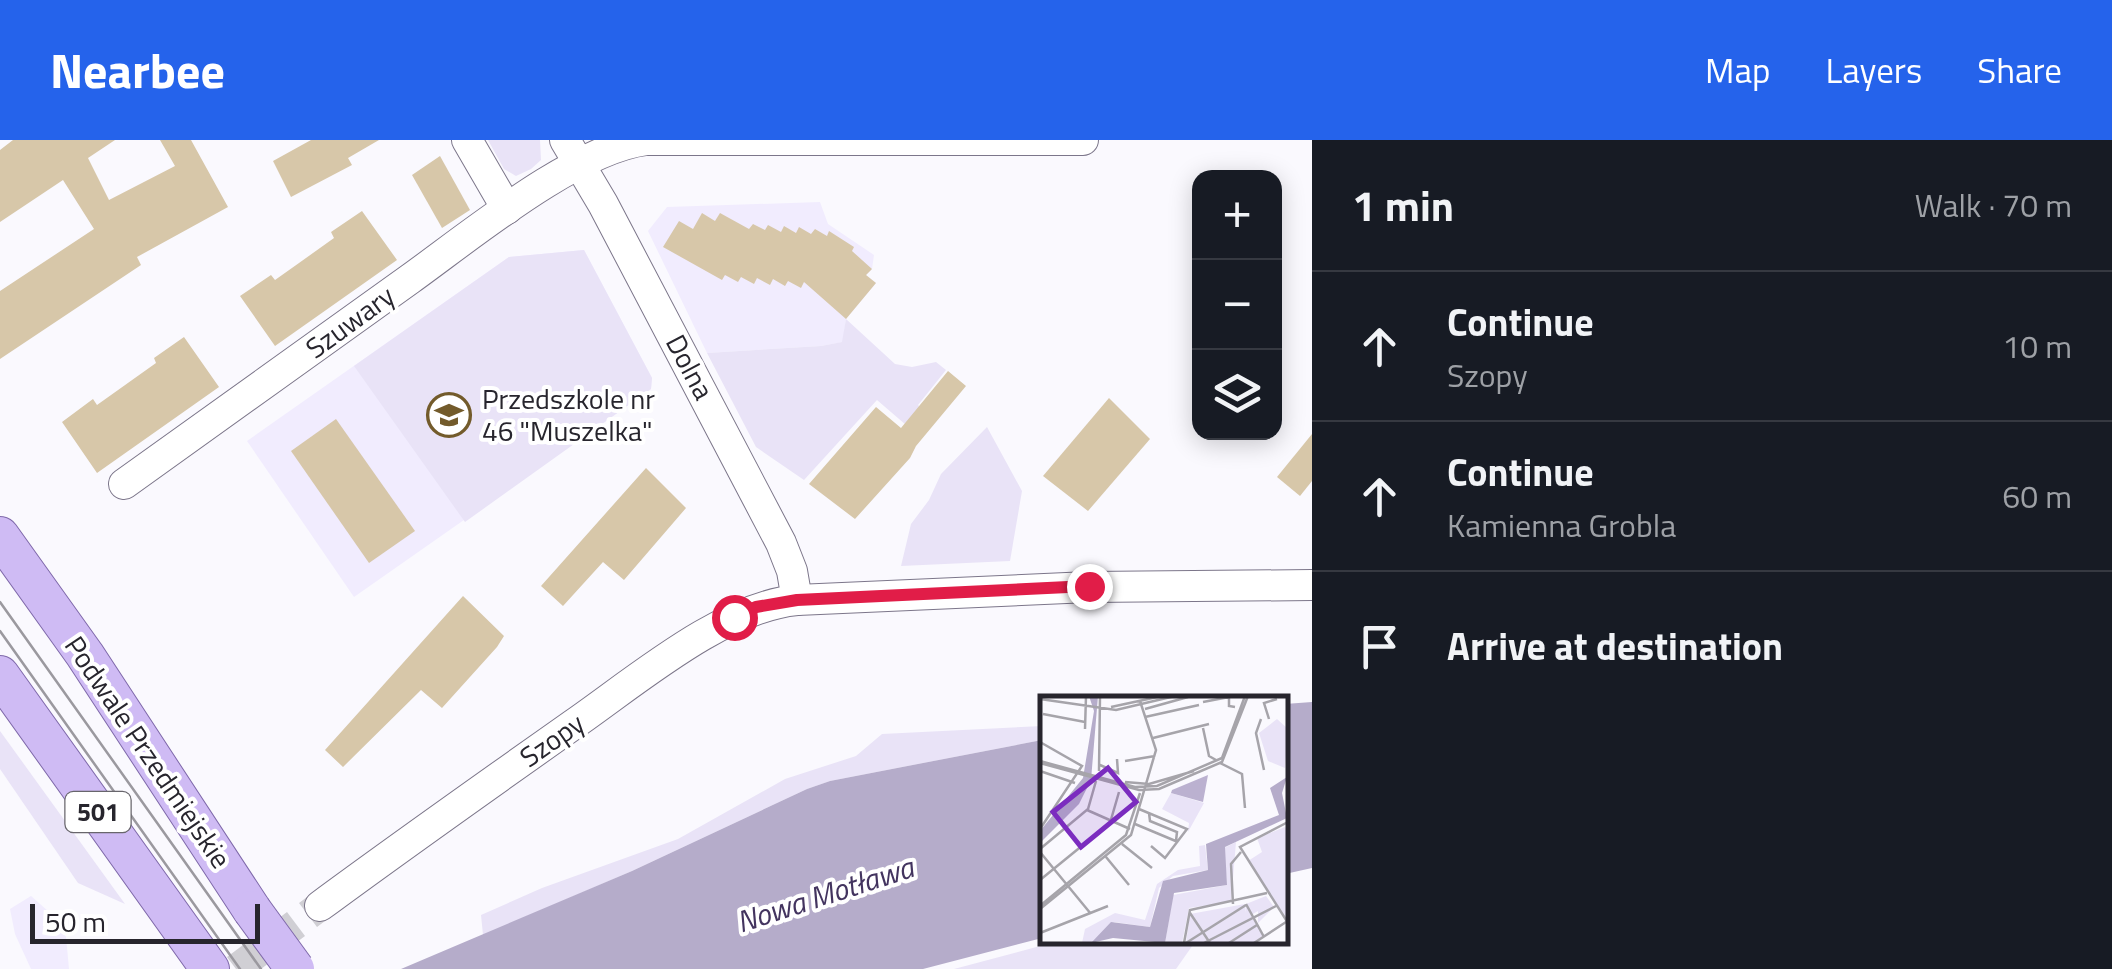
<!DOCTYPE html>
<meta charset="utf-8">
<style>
:root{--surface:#171b24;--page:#20242c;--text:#f1f3f6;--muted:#9ea1a6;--line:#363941;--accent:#2563eb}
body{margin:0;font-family:"Titillium Web",sans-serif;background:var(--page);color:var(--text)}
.controls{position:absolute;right:30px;top:30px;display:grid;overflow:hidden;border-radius:20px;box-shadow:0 5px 25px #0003}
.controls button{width:90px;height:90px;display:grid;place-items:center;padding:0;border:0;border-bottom:2px solid var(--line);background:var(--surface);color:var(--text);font:50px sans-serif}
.scale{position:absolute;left:30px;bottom:25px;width:230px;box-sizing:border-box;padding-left:10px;border:5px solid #27252d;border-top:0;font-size:28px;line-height:35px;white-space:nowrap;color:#27252d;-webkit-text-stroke:8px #fff;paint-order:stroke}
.stop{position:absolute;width:30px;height:30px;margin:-22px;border:8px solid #e11d48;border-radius:50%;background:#fff}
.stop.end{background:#e11d48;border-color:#fff;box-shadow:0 2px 10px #0008}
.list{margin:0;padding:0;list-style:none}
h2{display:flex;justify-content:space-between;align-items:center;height:130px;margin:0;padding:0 40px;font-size:42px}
h2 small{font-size:32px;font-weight:400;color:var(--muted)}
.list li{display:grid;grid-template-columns:65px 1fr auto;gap:30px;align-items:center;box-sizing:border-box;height:150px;padding:0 40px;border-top:2px solid var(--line)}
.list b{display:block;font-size:38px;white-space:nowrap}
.list p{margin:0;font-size:32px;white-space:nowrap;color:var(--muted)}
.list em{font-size:32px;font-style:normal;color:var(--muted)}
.icon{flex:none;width:55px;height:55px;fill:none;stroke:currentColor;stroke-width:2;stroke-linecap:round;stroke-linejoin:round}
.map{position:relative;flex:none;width:1312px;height:829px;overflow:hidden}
header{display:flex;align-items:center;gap:60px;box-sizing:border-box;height:140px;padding:0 50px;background:var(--accent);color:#fff}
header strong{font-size:48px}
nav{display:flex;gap:55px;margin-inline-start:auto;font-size:35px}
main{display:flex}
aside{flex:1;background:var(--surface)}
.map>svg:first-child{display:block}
.built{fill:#f1ecfe}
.green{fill:#e9e3f7}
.water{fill:#b5acca}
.building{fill:#d7c7a9}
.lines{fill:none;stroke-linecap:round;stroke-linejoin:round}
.minor-tunnel{stroke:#d0cfd4;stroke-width:30;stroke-dasharray:30 15;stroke-linecap:butt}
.minor-casing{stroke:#7c768a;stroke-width:32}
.major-casing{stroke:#7f69aa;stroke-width:40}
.minor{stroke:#fff;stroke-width:30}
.major{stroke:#cfbbf4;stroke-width:38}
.tram{stroke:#9b999f;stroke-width:2.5}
.major-bridge-casing{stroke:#7f69aa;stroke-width:40;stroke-linecap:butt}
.major-bridge{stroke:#cfbbf4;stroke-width:38}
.route{stroke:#e11d48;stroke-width:12}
.labels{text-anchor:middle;stroke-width:8;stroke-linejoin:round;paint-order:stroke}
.shield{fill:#fff;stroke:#68666c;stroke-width:2.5}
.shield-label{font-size:25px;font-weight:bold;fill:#27252d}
.street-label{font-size:28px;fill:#27252d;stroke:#fff}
.poi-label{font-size:28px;fill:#27252d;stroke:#fff;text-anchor:start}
.water-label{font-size:30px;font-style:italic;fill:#43345f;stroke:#fff}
.inset-road{fill:none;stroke:#a6a4aa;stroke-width:2.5}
.view{fill:#7b2cbf;fill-opacity:0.15;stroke:#7b2cbf;stroke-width:5}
.inset-edge{fill:none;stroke:#27252d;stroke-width:5}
</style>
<header>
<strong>Nearbee</strong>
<nav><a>Map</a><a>Layers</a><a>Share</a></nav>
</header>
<main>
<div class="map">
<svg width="1312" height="829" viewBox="0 0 1312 829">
<rect width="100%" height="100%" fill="#faf9fe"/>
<g class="built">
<path d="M820 62 828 84 874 115 872 129 866 135 876 143 846 179 843 202 821 206 707 213 648 91 667 67Z"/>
<path d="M584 110 652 238 651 249 354 457 247 301 509 117Z"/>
<path d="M31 756 58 780 66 797 69 829H31L15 794 10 769Z"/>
</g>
<g class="green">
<path d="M488 0H540L541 20 531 29 516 36 504 29Z"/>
<path d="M584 110 652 238 651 249 465 382 354 226 509 117Z"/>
<path d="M846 179 895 224 912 227 936 222 946 230 918 265 921 268 906 285 877 260 804 340 756 307 707 213 821 206 842 202Z"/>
<path d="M987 287 1022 351 1010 421 901 426 911 384 929 360 941 334Z"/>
<path d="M1042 586V600L830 641 807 649 632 731 483 795 481 775 542 748 678 699 785 639 856 616 882 594Z"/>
<path d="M0 591 125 764 78 743 0 629Z"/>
<path d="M1055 802H1195L1176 829H954Z"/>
</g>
<g class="water">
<path d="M1312 562V728L1285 734V564Z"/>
<path d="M1042 600V798L923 829H401L632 731 807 649 830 641Z"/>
</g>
<g class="building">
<path d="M13 0H115L88 18 109 60 175 26 160 0H191L228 67 137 117 141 125 0 219V151L94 89 63 40 0 82V10Z"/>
<path d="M311 0H379L348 18 352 25 291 57 273 21Z"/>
<path d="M440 16 470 70 442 88 412 35Z"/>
<path d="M362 71 397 120 275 206 240 156 271 135 275 140 299 123 334 98 331 92Z"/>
<path d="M702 73 715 81 720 73 749 89 753 84 765 90 768 85 781 92 784 86 796 93 799 87 811 94 815 89 827 96 829 91 854 107 852 111 872 129 866 135 876 143 846 179 804 142 801 148 788 141 785 146 773 139 770 145 757 138 754 144 741 137 738 142 725 135 722 140 663 107 679 81 693 89Z"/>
<path d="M184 197 219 247 97 333 62 282 93 259 97 265 156 223 154 218Z"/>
<path d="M948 231 966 246 916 306 910 318 855 379 809 344 876 267 901 288Z"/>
<path d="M1109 258 1150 299 1088 371 1043 336Z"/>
<path d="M336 279 415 391 369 423 291 311Z"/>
<path d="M1312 294V341L1300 356 1277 337Z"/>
<path d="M646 328 686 368 624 440 603 422 563 466 541 446Z"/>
<path d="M463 456 504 496 497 507 442 568 421 550 343 627 325 610Z"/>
</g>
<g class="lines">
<path class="minor-tunnel" d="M236 829 320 766"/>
<g class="minor-casing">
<g id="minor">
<path d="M467 0 507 69"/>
<path d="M565 0 603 64 781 403 792 431 797 460"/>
<path d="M124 344C219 276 315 207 410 139 470 96 575 9 646 0H1083"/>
<path d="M320 766C404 704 489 644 574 584 636 541 722 467 797 460L1089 447 1312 445"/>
</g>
</g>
<g class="major-casing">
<g id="major">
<path d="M0 396 85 515 252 770"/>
<path d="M0 535 210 829"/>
</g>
</g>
<use href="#minor" class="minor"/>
<use href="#major" class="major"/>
<g class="tram">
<path d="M0 462 261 829"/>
<path d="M0 491 240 829"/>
</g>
<g class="major-bridge-casing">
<path id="major-bridge" d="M252 770 295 829"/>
</g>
<use href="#major-bridge" class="major-bridge"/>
</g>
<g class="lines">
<path class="route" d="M734 477 756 467 797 460 1089 446"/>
</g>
<defs>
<g id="school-ring" transform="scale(2.25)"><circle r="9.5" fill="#fff" stroke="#735b2b" stroke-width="1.5"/><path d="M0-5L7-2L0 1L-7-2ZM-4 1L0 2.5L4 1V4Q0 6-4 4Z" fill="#735b2b"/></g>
</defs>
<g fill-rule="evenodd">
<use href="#school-ring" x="449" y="275"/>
</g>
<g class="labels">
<rect class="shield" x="65.5" y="652" width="65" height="40" rx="8"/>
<g class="shield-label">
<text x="98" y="681">501</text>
</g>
<g class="street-label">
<text transform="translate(350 182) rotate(-36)" y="10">Szuwary</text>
<text transform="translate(690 227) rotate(62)" y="10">Dolna</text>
<text transform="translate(552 600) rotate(-35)" y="10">Szopy</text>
<text transform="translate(148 612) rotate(56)" y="10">Podwale Przedmiejskie</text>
</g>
<g class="poi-label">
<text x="482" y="269">Przedszkole nr<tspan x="482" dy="32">46 "Muszelka"</tspan></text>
</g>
<g class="water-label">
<text transform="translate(825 755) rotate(-18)" y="10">Nowa Motława</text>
</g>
</g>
<g transform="translate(1040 556)">
<rect width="248" height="248" fill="#faf9fe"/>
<path d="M237 23 248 33 245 72 228 65 219 37ZM131 97 164 107 148 136 149 127 122 113ZM245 131 248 136 247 223 208 165 222 156 217 142ZM196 146 191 206 149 212 142 247H125L133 199 187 189 184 152ZM165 149 168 174 133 180 119 192 110 231 74 226 51 247H42L45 233 75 217 105 224 117 188 138 174 160 170 159 150ZM226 200 234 211 218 227V215L211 219 223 240 213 247H146L150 218 205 208V217L206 208Z" fill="#e9e3f7"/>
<path d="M168 79 163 106 131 97 132 94Z" fill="#bbb1d0"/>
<path d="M49 0H58L51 84 39 108 0 147V135L43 82 54 15ZM247 81 242 97 247 122 185 151 187 189 134 197 125 247 73 242 51 247 71 226 110 231 123 185 168 174 166 148 239 119 230 92Z" fill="#b5acca"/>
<path class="inset-road" d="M0 3 76 14 135 0M163 6 189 1V10L195 11M71 11 122 0M105 13 148 1M3 18 45 26M105 21 159 9M221 23 216 37 224 74M229 23 224 7 237 3M163 32 169 60 176 64M45 33 46 0M113 42 169 28M0 46 42 70 0 133M0 65 95 91 117 90 182 62 205 0M85 65 115 60M0 67 99 94 119 93 182 66 208 0M180 67 202 78 205 112M60 69 78 77 77 63M0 75 35 87M59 75 60 0M85 86 109 88 154 75M99 113 147 133 125 162 111 150M47 114 90 133M109 117 110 125 137 136 136 145M248 126 200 151 248 227M95 128 138 146M82 148 112 172M0 153 48 113 56 85M0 156 51 218M66 161 89 189M0 184 70 127 79 96M193 208 191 168 201 156M206 208 224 241M1 209 86 139 100 97M0 213 91 139 116 54 100 5M150 217 170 247M0 237 68 210M144 247 150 214 227 197M146 247 206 209M164 247 236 210M189 247 217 229M214 247 246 226"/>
<path class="view" d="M68 72 96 106 41 151 13 116Z"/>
<rect width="248" height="248" class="inset-edge"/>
</g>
</svg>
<div class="controls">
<button>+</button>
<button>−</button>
<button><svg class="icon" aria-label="layers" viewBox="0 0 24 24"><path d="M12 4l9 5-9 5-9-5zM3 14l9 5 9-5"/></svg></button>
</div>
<div class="scale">50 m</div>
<div class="stop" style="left:734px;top:477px"></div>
<div class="stop end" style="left:1089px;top:446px"></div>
</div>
<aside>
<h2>1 min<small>Walk · 70 m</small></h2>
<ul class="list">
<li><svg class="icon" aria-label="ahead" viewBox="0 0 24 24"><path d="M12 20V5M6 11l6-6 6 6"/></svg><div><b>Continue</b><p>Szopy</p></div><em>10 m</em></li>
<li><svg class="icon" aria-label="ahead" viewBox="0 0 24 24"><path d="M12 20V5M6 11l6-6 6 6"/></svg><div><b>Continue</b><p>Kamienna Grobla</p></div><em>60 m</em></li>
<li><svg class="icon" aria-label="arrive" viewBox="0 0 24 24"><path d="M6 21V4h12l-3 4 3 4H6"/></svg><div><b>Arrive at destination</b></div></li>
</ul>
</aside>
</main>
